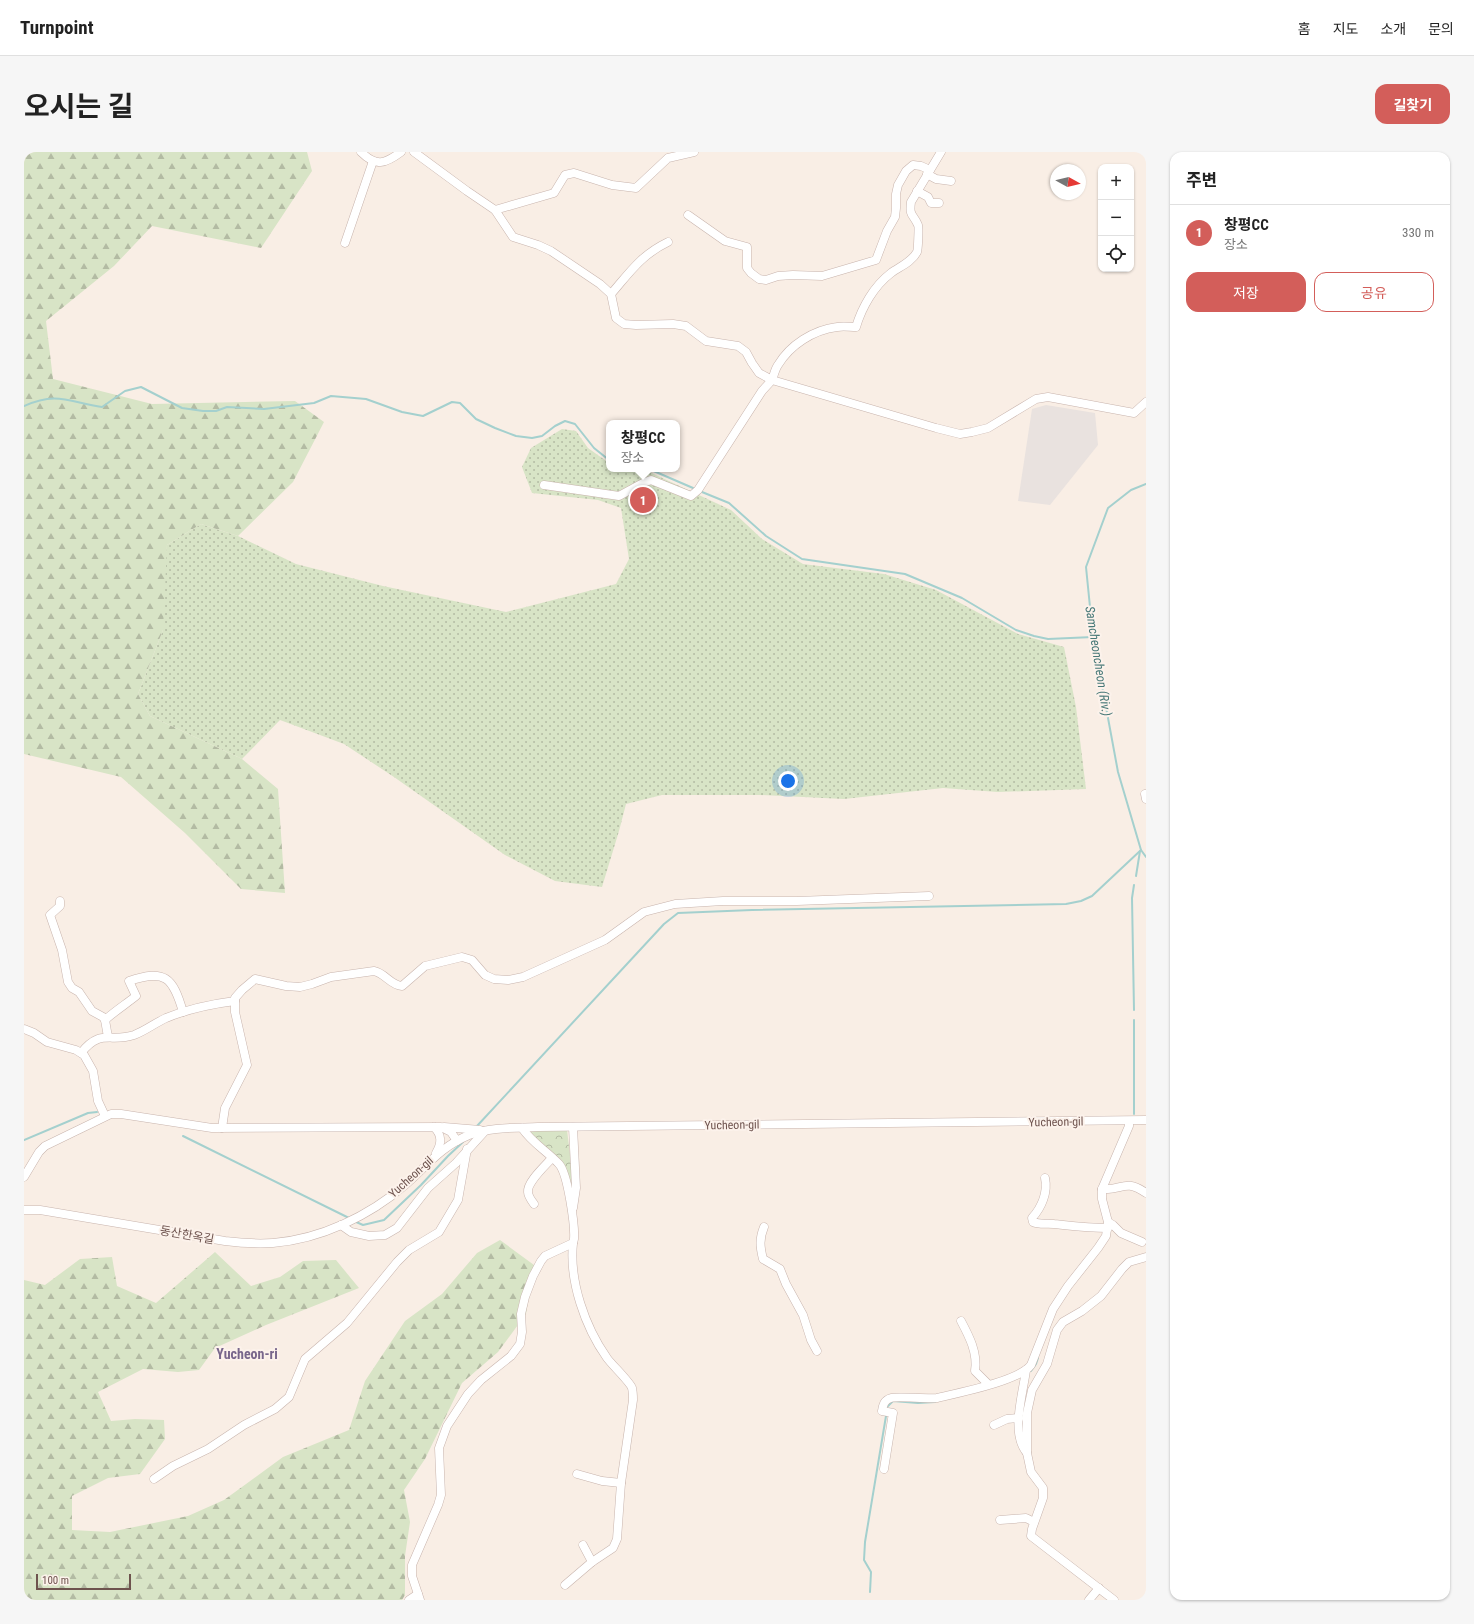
<!DOCTYPE html>
<html lang="ko">
<meta charset="utf-8">
<style>
:root{--surface:#fff;--page:#f6f6f6;--text:#222;--muted:#767676;--line:#e0e0e0;--accent:#d35e5a}
body{margin:0;font-family:"Roboto Condensed","Noto Sans KR",sans-serif;background:var(--page);color:var(--text)}
.controls{position:absolute;right:12px;top:12px;display:grid;overflow:hidden;border-radius:8px;box-shadow:0 1px 3px #0004}
.controls button{width:36px;height:36px;display:grid;place-items:center;padding:0;border:0;border-bottom:1px solid var(--line);background:var(--surface);color:var(--text);font:20px sans-serif}
.compass{position:absolute;left:1026px;top:12px;width:36px;height:36px;border-radius:50%;background:var(--surface);box-shadow:0 1px 3px #0004;rotate:98deg}
.scale{position:absolute;left:12px;bottom:10px;width:95px;box-sizing:border-box;padding-left:4px;border:2px solid #6e534e;border-top:0;font-size:11px;line-height:14px;white-space:nowrap;color:#6e534e;-webkit-text-stroke:3px #fcf2eb;paint-order:stroke}
.you{position:absolute;left:764px;top:629px;width:14px;height:14px;margin:-10px;border:3px solid #fff;border-radius:50%;background:#1a73e8;box-shadow:0 0 0 6px #1a73e833}
.badge{display:grid;place-items:center;width:26px;height:26px;border-radius:50%;background:var(--accent);color:#fff;font-size:13px;font-weight:700}
.pin{position:absolute;translate:-50% -50%;border:2px solid #fff;box-shadow:0 1px 4px #0006}
.popup{position:absolute;left:582px;top:268px;width:74px;height:52px;box-sizing:border-box;display:grid;place-content:center;border-radius:8px;background:var(--surface);filter:drop-shadow(0 1px 3px #0005);font-size:13px;white-space:nowrap;color:var(--muted)}
.popup b{font-size:15px;color:var(--text)}
.popup::after{content:'';position:absolute;left:50%;top:100%;margin-left:-8px;border:8px solid transparent;border-top-color:var(--surface)}
.list{margin:0;padding:0;list-style:none}
h2{display:flex;justify-content:space-between;align-items:center;height:52px;margin:0;padding:0 16px;font-size:17px}
h2 small{font-size:13px;font-weight:400;color:var(--muted)}
.list li{display:grid;grid-template-columns:26px 1fr auto;gap:12px;align-items:center;box-sizing:border-box;height:56px;padding:0 16px;border-top:1px solid var(--line)}
.list b{display:block;font-size:15px;white-space:nowrap}
.list p{margin:0;font-size:13px;white-space:nowrap;color:var(--muted)}
.list em{font-size:13px;font-style:normal;color:var(--muted)}
.actions{display:flex;gap:8px;padding:12px 16px}
.actions a{flex:1;padding:9px 0;border:1px solid var(--accent);border-radius:12px;text-align:center;font-size:14px;color:var(--accent)}
.actions .main{background:var(--accent);color:#fff}
.icon{flex:none;width:22px;height:22px;fill:none;stroke:currentColor;stroke-width:2;stroke-linecap:round;stroke-linejoin:round}
.map{position:relative;flex:none;width:1122px;height:1448px;overflow:hidden;border-radius:12px}
header{display:flex;align-items:center;gap:24px;box-sizing:border-box;height:56px;padding:0 20px;background:var(--surface);border-bottom:1px solid var(--line)}
header strong{font-size:19px}
nav{display:flex;gap:22px;margin-inline-start:auto;font-size:14px}
.intro{display:flex;align-items:center;justify-content:space-between;box-sizing:border-box;height:96px;padding:0 24px}
h1{margin:0;font-size:28px}
.button{padding:10px 18px;border-radius:12px;background:var(--accent);color:#fff;font-size:14px;font-weight:700}
main{display:flex;gap:24px;padding:0 24px}
aside{flex:1;background:var(--surface);border-radius:12px;box-shadow:0 1px 3px #0004}
.map>svg:first-child{display:block}
.industrial{fill:#e9e2df}
.grass{fill:url(#grass-dots)}
.forest{fill:url(#forest-firs)}
.park{fill:url(#park-crowns)}
.lines{fill:none;stroke-linecap:round;stroke-linejoin:round}
.stream{stroke:#a4d0ce;stroke-width:2}
.minor-casing{stroke:#c8b4ad;stroke-width:9}
.minor{stroke:#fff;stroke-width:8}
.labels{text-anchor:middle;stroke-width:4;stroke-linejoin:round;paint-order:stroke}
.street-label{font-size:12px;fill:#6e534e;stroke:#fcf2eb}
.water-label{font-size:13px;font-style:italic;fill:#477877;stroke:#fcf2eb}
.quarter-label{font-size:14px;font-weight:bold;fill:#78668b;stroke:#fcf2eb}
</style>
<header>
<strong>Turnpoint</strong>
<nav><a>홈</a><a>지도</a><a>소개</a><a>문의</a></nav>
</header>
<div class="intro"><h1>오시는 길</h1><a class="button">길찾기</a></div>
<main>
<div class="map">
<svg width="1122" height="1448" viewBox="0 0 1122 1448">
<defs>
<pattern id="grass-dots" width="8" height="8" patternUnits="userSpaceOnUse"><rect width="8" height="8" fill="#d8e4c6"/><path d="M2 2h.1M6 6h.1" fill="none" stroke="#b3bba3" stroke-width="1.8" stroke-linecap="round"/></pattern>
<pattern id="forest-firs" width="22" height="20" patternUnits="userSpaceOnUse"><rect width="22" height="20" fill="#d8e4c6"/><path d="M5 1l3.5 6h-7zM16 11l3.5 6h-7z" fill="#b3bba3"/></pattern>
<pattern id="park-crowns" width="20" height="18" patternUnits="userSpaceOnUse"><rect width="20" height="18" fill="#d8e4c6"/><path d="M2 6a3 3 0 1 1 6 0M12 15a3 3 0 1 1 6 0" fill="none" stroke="#b3bba3"/></pattern>
</defs>
<rect width="100%" height="100%" fill="#f9eee5"/>
<path class="industrial" d="M1022 253 1071 261 1074 293 1026 353 994 349 1008 257Z"/>
<path class="grass" d="M538 277 552 279 564 296 585 311V317H619L707 358 738 387 779 412 860 422 912 438 994 482 1040 495 1052 555 1062 637 974 640 919 636 820 647 736 643H638L602 652 595 679 578 735 531 729 481 703 370 625 320 592 256 568 218 607 126 564 114 542 139 478V424L143 393 177 372 214 384 272 412 359 434 482 460 592 432 605 407 597 356 574 348 508 341 498 315 507 296Z"/>
<g class="forest">
<path d="M0 0H283L288 19 237 96 128 74 90 114 22 169 29 227 128 252 271 249 300 270 269 330 214 384 177 372 143 393 139 478 114 542 126 564 218 607 254 637 261 741 217 737 161 681 97 625 0 602Z"/>
<path d="M476 1088 510 1113 502 1162 474 1200 438 1231 401 1307 380 1338 386 1370 381 1404V1443L378 1448H0V1128L21 1133 56 1107 88 1105 93 1134 132 1151 191 1100 227 1134 256 1125 279 1109 312 1108 335 1136 242 1173 191 1196 175 1218 154 1220 119 1217 74 1240 87 1269 111 1267 140 1268 141 1287 116 1322 84 1326 48 1344V1378L86 1380 164 1364 200 1348 259 1305 325 1278 341 1229 381 1169 418 1142 453 1101Z"/>
</g>
<path class="park" d="M503 978H543L547 1010 549 1039 541 1018Z"/>
<g class="lines">
<g class="stream">
<path d="M0 254C33 239 45 250 78 255L101 239 117 235 158 256 179 259H192L203 255 240 257 290 251 307 244 342 247 378 260 399 264 428 250 436 251 452 267 471 276 492 284 508 286 518 284 531 274 541 269 551 272 570 296 585 308"/>
<path d="M625 317 669 336"/>
<path d="M1122 332 1107 338 1084 356 1062 415 1069 485 1094 620 1117 698 1122 705"/>
<path d="M678 340 705 351 742 384 778 407 881 422 938 446 992 478 1010 484 1024 487 1069 485"/>
<path d="M1112 724 1116 699"/>
<path d="M1110 858 1108 746 1110 733"/>
<path d="M1110 868V962"/>
<path d="M453 974 640 772 654 761 728 758 1042 752 1057 749 1068 744 1117 698"/>
<path d="M159 984 325 1066"/>
<path d="M0 988 64 961 73 960"/>
<path d="M330 1069 339 1073 360 1068 397 1033 424 1004 439 990"/>
<path d="M1007 1219 1012 1212 1014 1206"/>
<path d="M863 1255 869 1249 894 1251 911 1250"/>
<path d="M846 1440 847 1420 840 1408 841 1390 862 1264"/>
</g>
<g class="minor-casing">
<g id="minor">
<path d="M337 0C352 15 361 12 377 0"/>
<path d="M390 0 443 39 471 58 530 41 541 23 550 21 588 33 612 36 644 6 670 0"/>
<path d="M903 22 912 27 927 29"/>
<path d="M893 39 904 45 907 51H915"/>
<path d="M471 58 489 85 514 93 527 99 576 132 587 142 592 166 600 172 612 173 649 172 662 174 682 189 714 194 722 200 728 211 735 221 748 228C750 223 751 217 754 213 766 193 789 178 813 175 819 174 826 175 832 175 838 155 850 134 867 121 875 115 888 110 893 100 894 98 895 75 894 73 889 61 885 65 887 50L917 0"/>
<path d="M664 63 701 89 723 95V116L727 121 735 127 742 128 754 124 769 123 798 124 852 108 863 79 871 65 872 56V42L874 33 882 19 889 13 897 14 906 18"/>
<path d="M321 91 349 9"/>
<path d="M587 142C606 120 617 103 644 90"/>
<path d="M520 333 595 344 619 331 627 328 667 344 674 338 738 239 748 228 912 276 936 282 948 280 964 276 1012 247 1024 245 1110 261 1122 250"/>
<path d="M1121 642 1122 647"/>
<path d="M36 749V754L26 763 38 798 44 830 48 836 55 840 68 859 79 865 81 868 84 885"/>
<path d="M81 868C91 859 102 852 112 844L105 829C141 817 149 825 159 860"/>
<path d="M0 877 10 881 23 890 52 898 60 903 69 919 74 949 81 964"/>
<path d="M57 901C77 876 86 891 110 883 121 879 131 871 142 866 164 857 187 852 211 849"/>
<path d="M410 975C418 983 418 991 412 1001"/>
<path d="M420 975 456 978"/>
<path d="M198 976 201 956 223 913 211 860V846L218 838 231 827 262 834 276 835 288 832 307 825 350 819C361 821 366 833 378 834L401 814 438 805 448 808 461 823 470 827 484 828 499 825 581 788 620 760 651 752 699 749H773L905 744"/>
<path d="M0 1025 15 1000 21 994 87 962H97L188 976 417 975 427 980 433 989"/>
<path d="M1021 1026C1024 1040 1018 1055 1008 1066L1009 1070C1016 1073 1023 1071 1030 1072 1049 1074 1065 1076 1084 1076"/>
<path d="M1078 1037C1099 1039 1100 1026 1122 1041"/>
<path d="M510 1052C507 1048 504 1044 504 1040 503 1030 521 1014 528 1006"/>
<path d="M549 1056 552 1036 549 975"/>
<path d="M0 1058H16L201 1089C217 1091 233 1092 249 1091 297 1087 345 1064 381 1033 403 1014 416 995 445 983 466 975 491 976 514 975L1122 968"/>
<path d="M1084 1070 1089 1073 1097 1081 1118 1090"/>
<path d="M317 1073 327 1080 345 1084 361 1083 373 1076 404 1036 432 1011 461 979"/>
<path d="M740 1075C735 1087 736 1095 739 1107L756 1117 762 1132 779 1163 787 1188 793 1199"/>
<path d="M937 1169C945 1184 954 1201 951 1219L964 1232"/>
<path d="M1002 1218C999 1242 986 1281 1003 1301"/>
<path d="M970 1273 983 1267 995 1266"/>
<path d="M860 1317 869 1261 858 1259C859 1253 860 1248 867 1246 873 1244 902 1247 913 1246 934 1241 995 1229 1007 1213L1029 1157 1044 1134 1074 1096 1082 1084 1084 1070 1078 1047V1037L1105 974V969"/>
<path d="M553 1322 578 1329 597 1331"/>
<path d="M130 1327 149 1314 184 1297 220 1273 251 1257 265 1245 281 1207 323 1171 373 1110 385 1098 415 1080 434 1048 443 997"/>
<path d="M976 1368 1002 1366 1010 1370"/>
<path d="M559 1393 568 1410"/>
<path d="M541 1433 568 1410 589 1396 593 1387 597 1331 609 1248C609 1245 609 1240 608 1236 606 1230 588 1213 583 1206 561 1175 545 1129 549 1091"/>
<path d="M385 1448 394 1442"/>
<path d="M396 1448 388 1424V1413L414 1353 417 1343 415 1296 423 1274 444 1242 457 1228 487 1204 496 1192 498 1180 497 1162 501 1145 509 1124 517 1109 521 1104 549 1091 550 1087C551 1074 544 1022 535 1012 523 999 508 991 498 976"/>
<path d="M1065 1448 1075 1436"/>
<path d="M1090 1448 1007 1384 1008 1377 1019 1346V1336L1007 1320 1003 1301V1261L1008 1238 1023 1212 1033 1178 1039 1170 1058 1159 1077 1144 1098 1117 1105 1110 1122 1105"/>
</g>
</g>
<use href="#minor" class="minor"/>
</g>
<g class="labels">
<g class="street-label">
<text transform="translate(1032 970) rotate(-1)" y="4">Yucheon-gil</text>
<text transform="translate(708 973) rotate(-1)" y="4">Yucheon-gil</text>
<text transform="translate(387 1025) rotate(-42)" y="4">Yucheon-gil</text>
<text transform="translate(163 1083) rotate(10)" y="4">동산한옥길</text>
</g>
<g class="water-label">
<text transform="translate(1075 509) rotate(81)" y="5">Samcheoncheon (Riv.)</text>
</g>
<g class="quarter-label">
<text x="223" y="1207">Yucheon-ri</text>
</g>
</g>
</svg>
<div class="controls">
<button>+</button>
<button>−</button>
<button><svg class="icon" aria-label="locate" viewBox="0 0 24 24"><circle cx="12" cy="12" r="6"/><path d="M12 2v4M12 18v4M2 12h4M18 12h4"/></svg></button>
</div>
<svg class="compass" viewBox="-18 -18 36 36"><path d="M0-13l5 13h-10z" fill="#e53935"/><path d="M0 13l5-13h-10z" fill="#767676"/></svg>
<div class="scale">100 m</div>
<div class="you"></div>
<div class="pin badge" style="left:619px;top:348px">1</div>
<div class="popup"><b>창평CC</b>장소</div>
</div>
<aside>
<h2>주변<small></small></h2>
<ul class="list">
<li><span class="badge">1</span><div><b>창평CC</b><p>장소</p></div><em>330 m</em></li>
</ul>
<div class="actions"><a class="main">저장</a><a>공유</a></div>
</aside>
</main>
